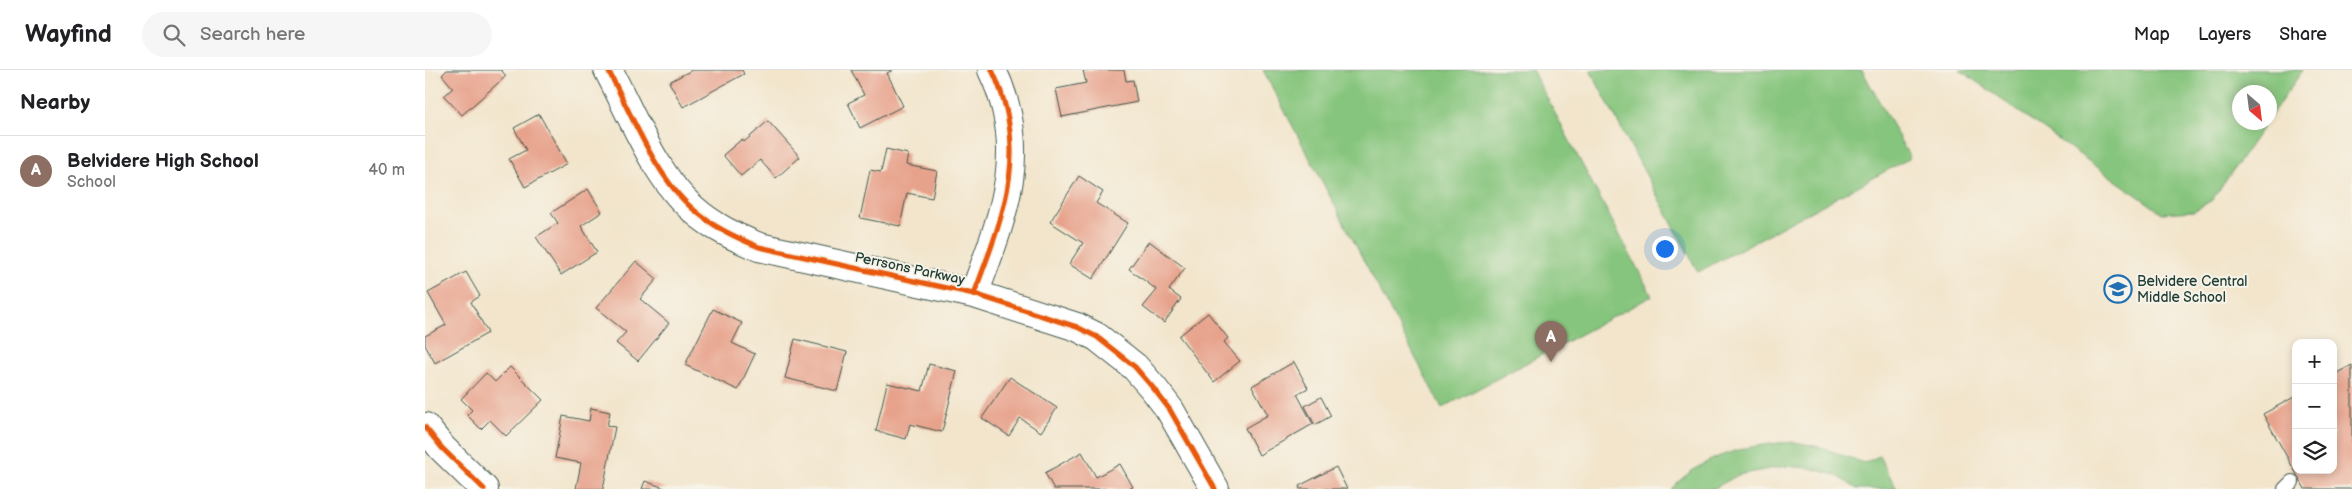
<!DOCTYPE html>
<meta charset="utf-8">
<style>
:root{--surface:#fff;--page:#f6f6f6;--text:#202124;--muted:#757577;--line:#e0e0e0;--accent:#1f6fb2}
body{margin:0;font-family:"Balsamiq Sans",sans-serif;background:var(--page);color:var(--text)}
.controls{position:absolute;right:15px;bottom:15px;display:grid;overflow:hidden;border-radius:10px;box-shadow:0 2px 8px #0003}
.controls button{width:45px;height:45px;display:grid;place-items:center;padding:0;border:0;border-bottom:1px solid var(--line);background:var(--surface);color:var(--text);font:25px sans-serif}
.compass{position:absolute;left:1807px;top:15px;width:45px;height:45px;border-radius:50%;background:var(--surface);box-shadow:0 2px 8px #0003;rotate:152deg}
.you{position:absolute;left:1239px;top:178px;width:18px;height:18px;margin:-12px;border:4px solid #fff;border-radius:50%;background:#1a73e8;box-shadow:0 0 0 8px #1a73e833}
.badge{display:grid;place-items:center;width:32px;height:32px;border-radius:50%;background:var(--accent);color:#fff;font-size:16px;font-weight:700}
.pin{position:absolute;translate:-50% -41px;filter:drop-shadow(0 1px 2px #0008)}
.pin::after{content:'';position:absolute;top:26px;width:18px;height:15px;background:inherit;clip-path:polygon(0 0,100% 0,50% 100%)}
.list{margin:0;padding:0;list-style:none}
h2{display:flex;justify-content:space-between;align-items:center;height:65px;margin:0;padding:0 20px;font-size:21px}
h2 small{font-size:16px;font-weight:400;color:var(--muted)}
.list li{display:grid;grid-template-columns:32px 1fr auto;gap:15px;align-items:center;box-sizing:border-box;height:70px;padding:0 20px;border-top:1px solid var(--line)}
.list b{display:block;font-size:19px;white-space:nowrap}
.list p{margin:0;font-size:16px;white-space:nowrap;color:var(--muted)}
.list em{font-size:16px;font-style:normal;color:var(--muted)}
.icon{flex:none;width:28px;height:28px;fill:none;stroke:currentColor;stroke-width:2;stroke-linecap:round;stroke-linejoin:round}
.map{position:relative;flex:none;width:1927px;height:419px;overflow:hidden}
header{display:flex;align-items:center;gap:30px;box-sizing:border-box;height:70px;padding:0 25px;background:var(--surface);border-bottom:1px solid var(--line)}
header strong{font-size:24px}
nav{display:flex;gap:28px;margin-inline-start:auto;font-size:18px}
.search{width:350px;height:45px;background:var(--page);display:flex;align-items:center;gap:12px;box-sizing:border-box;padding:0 18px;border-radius:28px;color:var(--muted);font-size:19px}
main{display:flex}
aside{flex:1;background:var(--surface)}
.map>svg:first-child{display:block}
.green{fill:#86c57d;stroke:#528158}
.building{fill:#e7a28b}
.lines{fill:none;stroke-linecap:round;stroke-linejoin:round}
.lane-casing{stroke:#3f564b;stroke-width:16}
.street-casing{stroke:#3f564b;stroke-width:30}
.lane{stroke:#fff;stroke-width:14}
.street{stroke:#fff;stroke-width:28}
.cycleway-casing{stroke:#f7f3e8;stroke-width:8}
.cycleway{stroke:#e8590c;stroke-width:5}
.labels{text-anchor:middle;stroke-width:4;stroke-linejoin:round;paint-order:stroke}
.street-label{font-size:14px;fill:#1f3d34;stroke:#f7f3e8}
.poi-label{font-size:14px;fill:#1f3d34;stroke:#f7f3e8;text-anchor:start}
</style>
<header>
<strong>Wayfind</strong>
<div class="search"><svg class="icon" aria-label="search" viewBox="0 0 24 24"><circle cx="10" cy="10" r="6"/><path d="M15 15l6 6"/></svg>Search here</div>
<nav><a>Map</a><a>Layers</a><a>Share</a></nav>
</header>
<main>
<aside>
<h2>Nearby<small></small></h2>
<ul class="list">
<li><span class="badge" style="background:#8d6e63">A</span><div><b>Belvidere High School</b><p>School</p></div><em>40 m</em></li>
</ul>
</aside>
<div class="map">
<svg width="1927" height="419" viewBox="0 0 1927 419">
<rect width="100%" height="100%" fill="#f7f3e8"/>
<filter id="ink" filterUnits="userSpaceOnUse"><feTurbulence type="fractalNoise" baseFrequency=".02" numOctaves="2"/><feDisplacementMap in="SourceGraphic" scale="10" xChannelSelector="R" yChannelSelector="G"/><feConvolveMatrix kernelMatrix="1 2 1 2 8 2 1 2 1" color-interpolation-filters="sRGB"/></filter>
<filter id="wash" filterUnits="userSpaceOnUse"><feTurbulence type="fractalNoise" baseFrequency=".0096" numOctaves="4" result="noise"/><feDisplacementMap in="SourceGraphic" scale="20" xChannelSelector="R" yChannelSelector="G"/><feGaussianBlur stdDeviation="1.12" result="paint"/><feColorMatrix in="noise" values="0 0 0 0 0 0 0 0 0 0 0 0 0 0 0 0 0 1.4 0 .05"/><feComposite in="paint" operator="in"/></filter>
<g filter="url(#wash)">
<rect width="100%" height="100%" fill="#f2e5cc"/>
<g class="green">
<path d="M838 0H1107L1227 226 1017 338Z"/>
<path d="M1165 0H1437L1485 88 1273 202Z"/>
<path d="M1535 0H1878L1845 47 1844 22H1814V52L1841 53 1787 130 1769 141 1737 143Z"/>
<path d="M1370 372 1395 377 1439 393 1454 386 1472 419H1432L1411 405 1385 398 1360 396 1313 405 1288 419H1246C1279 384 1324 374 1370 372Z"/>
</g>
<g id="blocks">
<g class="building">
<path d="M22 0H76L81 6 37 45 19 26 28 18 17 5Z"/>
<path d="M267 0H317L319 4 258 37 244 12Z"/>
<path d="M426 0H468L462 3 478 36 435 58 423 33 439 25Z"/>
<path d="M658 0H699L701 11 708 10 712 32 637 47 631 19 661 13Z"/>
<path d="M114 44 142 94 100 117 84 89 101 80 89 58Z"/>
<path d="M343 51 375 87 351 108 335 90 316 106 298 85 317 69 319 72Z"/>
<path d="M461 79 483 84 481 95 512 101 507 128 482 123 475 156 435 148 445 100 456 102Z"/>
<path d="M654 106 678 122 671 133 703 153 668 209 644 194 658 173 625 152Z"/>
<path d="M163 119 177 142 156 156 172 182 136 205 111 167 133 153 126 143Z"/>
<path d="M724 171 760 198 744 220 756 229 739 253 718 237 732 220 704 199Z"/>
<path d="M211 191 232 209 215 229 244 253 213 291 191 273 201 262 171 238Z"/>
<path d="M41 202 55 226 46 232 63 263 10 293 0 275V266L21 255 3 223Z"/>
<path d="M288 239 317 253 307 273 330 284 313 320 260 295Z"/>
<path d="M783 243 803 268 799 272 815 291 789 312 754 266Z"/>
<path d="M370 269 422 282 412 321 360 308Z"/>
<path d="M869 292 883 318 872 324 888 354 834 385 820 358 843 345 827 316Z"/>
<path d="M504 294 532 301 517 362 485 354 481 369 451 361 462 313 497 321Z"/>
<path d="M1927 295V419H1880L1838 344 1871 326V400H1908V305Z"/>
<path d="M85 297 118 330 81 366 65 350 56 359 42 345 47 340 36 329 61 303 70 312Z"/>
<path d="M585 307 632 338 616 362 595 348 584 366 557 348Z"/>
<path d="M896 327 906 346 890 355 880 336Z"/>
<path d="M166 338 185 342 182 356 190 357 178 419H151L156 393 130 388 138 346 164 351Z"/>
<path d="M657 382 671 407 695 394 708 417 703 419H629L620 403Z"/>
<path d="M911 397 922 419H875L874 416Z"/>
<path d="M220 411 242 419H217Z"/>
</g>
</g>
</g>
<g filter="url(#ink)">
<use href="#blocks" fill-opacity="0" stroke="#3f564b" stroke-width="1"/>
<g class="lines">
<g class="lane-casing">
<path id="lane" d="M1860 419 1867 412"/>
</g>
<g class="street-casing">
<g id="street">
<path d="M183 0C206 43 231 108 268 139 288 157 310 167 334 177L549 224 652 257 672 267 710 297 729 319 745 340 790 419"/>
<path d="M549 224C578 146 606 81 567 0"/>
<path d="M0 357 17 378 59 419"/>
</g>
</g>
<use href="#lane" class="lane"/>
<use href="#street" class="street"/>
<g class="cycleway-casing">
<g id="cycleway">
<path d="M183 0C206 43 231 108 268 139 288 157 310 167 334 177L549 224 652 257 672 267 710 297 729 319 745 340 790 419"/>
<path d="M549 224C578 146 606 81 567 0"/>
<path d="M0 357 17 378 59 419"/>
</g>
</g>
<use href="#cycleway" class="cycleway"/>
</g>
</g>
<defs>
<g id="school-ring" transform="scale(1.4375)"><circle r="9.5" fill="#f7f3e8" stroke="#1f6fb2" stroke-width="1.5"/><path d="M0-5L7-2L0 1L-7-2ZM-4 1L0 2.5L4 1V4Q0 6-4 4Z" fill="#1f6fb2"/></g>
</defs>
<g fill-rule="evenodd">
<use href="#school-ring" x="1693" y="219"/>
</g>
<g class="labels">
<g class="street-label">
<text transform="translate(485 198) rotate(12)" y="5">Perrsons Parkway</text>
</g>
<g class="poi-label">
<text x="1712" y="216">Belvidere Central<tspan x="1712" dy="16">Middle School</tspan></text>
</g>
</g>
</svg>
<div class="controls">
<button>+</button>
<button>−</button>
<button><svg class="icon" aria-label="layers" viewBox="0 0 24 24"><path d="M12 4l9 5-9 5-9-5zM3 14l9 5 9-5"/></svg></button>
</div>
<svg class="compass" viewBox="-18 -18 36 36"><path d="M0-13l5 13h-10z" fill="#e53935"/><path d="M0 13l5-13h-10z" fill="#757577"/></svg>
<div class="you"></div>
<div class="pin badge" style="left:1126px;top:292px;background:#8d6e63">A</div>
</div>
</main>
